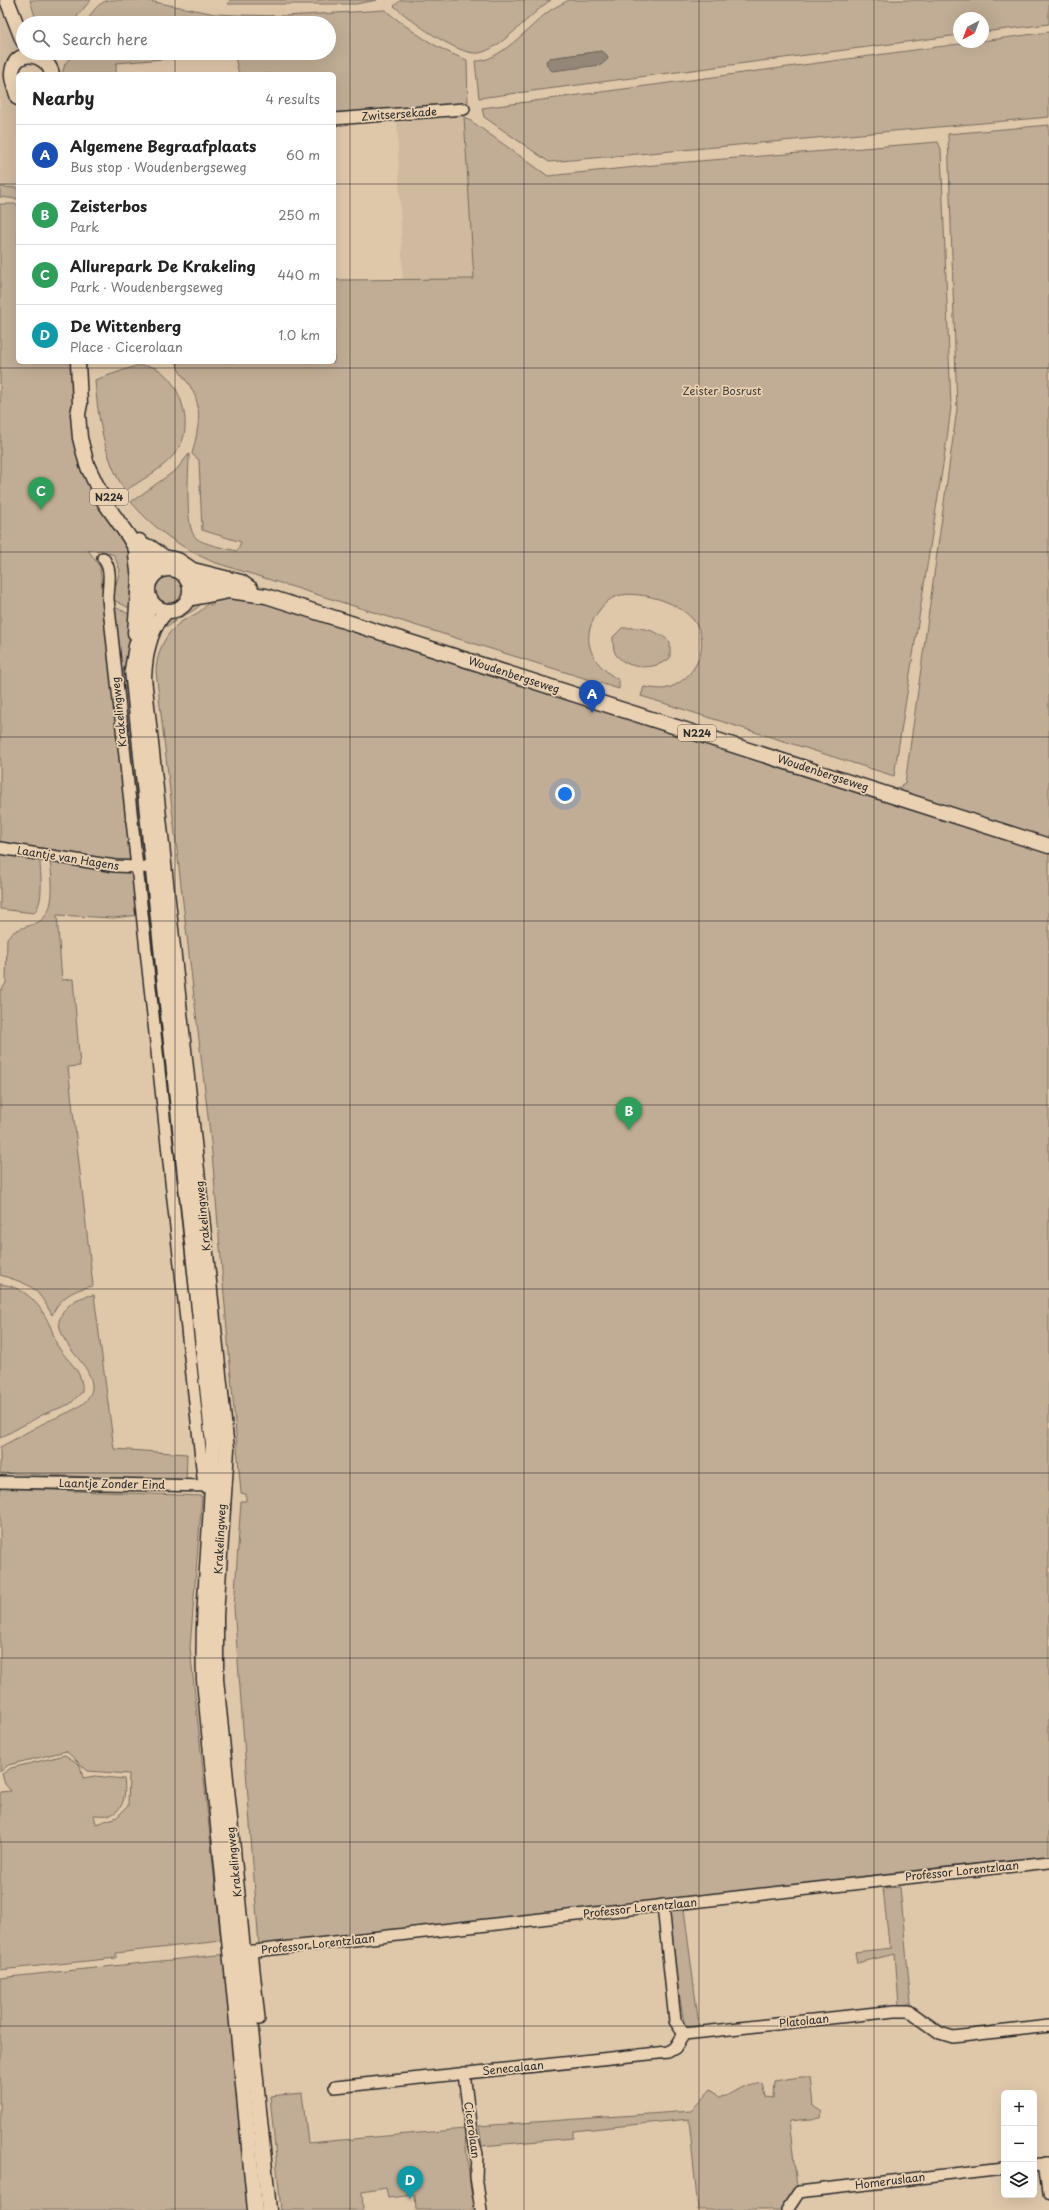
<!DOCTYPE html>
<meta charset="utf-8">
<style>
:root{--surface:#fff;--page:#f2f2f2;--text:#222;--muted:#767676;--line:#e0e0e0;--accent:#1a73e8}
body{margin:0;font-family:"Playpen Sans",sans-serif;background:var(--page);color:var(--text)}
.controls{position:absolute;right:12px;bottom:12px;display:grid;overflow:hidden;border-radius:6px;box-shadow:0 4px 16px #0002}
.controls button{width:36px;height:36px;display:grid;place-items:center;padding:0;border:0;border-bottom:1px solid var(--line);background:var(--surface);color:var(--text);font:20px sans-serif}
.compass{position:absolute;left:953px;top:12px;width:36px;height:36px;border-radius:50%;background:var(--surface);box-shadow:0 4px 16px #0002;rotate:222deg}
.you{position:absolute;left:565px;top:794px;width:14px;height:14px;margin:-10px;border:3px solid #fff;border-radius:50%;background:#1a73e8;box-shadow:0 0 0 6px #1a73e833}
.badge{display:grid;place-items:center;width:26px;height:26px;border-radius:50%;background:var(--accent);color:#fff;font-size:13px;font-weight:700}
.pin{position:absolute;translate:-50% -33px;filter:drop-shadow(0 1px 2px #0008)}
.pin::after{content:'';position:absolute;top:21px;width:14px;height:12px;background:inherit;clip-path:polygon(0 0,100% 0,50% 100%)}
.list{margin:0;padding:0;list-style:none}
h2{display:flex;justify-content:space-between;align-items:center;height:52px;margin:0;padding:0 16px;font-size:17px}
h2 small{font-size:13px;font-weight:400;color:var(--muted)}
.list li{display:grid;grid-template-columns:26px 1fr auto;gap:12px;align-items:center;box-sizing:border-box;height:60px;padding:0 16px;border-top:1px solid var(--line)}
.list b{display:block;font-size:15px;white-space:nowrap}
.list p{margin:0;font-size:13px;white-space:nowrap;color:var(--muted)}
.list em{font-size:13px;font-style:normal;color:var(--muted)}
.icon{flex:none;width:22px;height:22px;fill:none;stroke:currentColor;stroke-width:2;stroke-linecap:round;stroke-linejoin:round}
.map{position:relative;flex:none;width:1049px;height:2210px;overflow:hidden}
.search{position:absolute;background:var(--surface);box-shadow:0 4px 16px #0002;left:16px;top:16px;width:320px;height:44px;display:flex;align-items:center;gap:10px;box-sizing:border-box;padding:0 14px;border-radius:22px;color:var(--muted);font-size:15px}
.panel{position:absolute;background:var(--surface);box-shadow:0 4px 16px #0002;left:16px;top:72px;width:320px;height:292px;border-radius:6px}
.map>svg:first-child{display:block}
.built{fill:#cfb99f}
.green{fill:#c1ad95;stroke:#766c60;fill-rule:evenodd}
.water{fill:#958777;stroke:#6b6259}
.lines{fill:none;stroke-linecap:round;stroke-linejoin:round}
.minor-casing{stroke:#2b2b2b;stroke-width:14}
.major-casing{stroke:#2b2b2b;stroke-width:17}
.minor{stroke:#ead1b2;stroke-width:11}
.major{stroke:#ead1b2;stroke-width:14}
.grid{fill:none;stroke:#2b2b2b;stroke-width:1;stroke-opacity:0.55}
.labels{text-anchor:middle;stroke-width:3.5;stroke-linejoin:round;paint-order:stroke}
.shield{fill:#ead1b2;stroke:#645d54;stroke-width:1}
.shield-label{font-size:10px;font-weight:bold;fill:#2b2b2b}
.street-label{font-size:11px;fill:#2b2b2b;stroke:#ead1b2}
.park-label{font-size:11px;fill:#423e3b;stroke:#ead1b2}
</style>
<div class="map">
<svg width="1049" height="2210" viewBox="0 0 1049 2210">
<rect width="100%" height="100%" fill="#dfc7aa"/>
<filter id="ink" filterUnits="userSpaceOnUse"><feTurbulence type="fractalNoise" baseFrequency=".025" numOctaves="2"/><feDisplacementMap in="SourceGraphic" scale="8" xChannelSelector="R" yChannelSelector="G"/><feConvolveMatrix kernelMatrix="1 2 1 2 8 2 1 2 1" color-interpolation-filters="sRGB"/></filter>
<g filter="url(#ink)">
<g class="built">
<path d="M0 0 21 52 17 56 18 188 0 187Z"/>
<path d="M464 116 474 279 403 281 397 120Z"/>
</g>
<g class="green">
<path d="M30 0H91L78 15 75 23H37Z"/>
<path d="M109 0H144L215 14 236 15 286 16 385 10C410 30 436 49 467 60L468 103 334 113V74H239L234 53 116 63V74H62L65 64 74 53H329V23H87C91 12 98 3 109 0Z"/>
<path d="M230 0H377L356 4H228Z"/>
<path d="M401 0H551C532 12 500 50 479 53 458 56 410 20 394 6Z"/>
<path d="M569 0H1049V24L983 32V18H959V35L479 98 475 61C498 63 530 26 548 12 554 7 562 4 569 0ZM602 51 601 65 550 58Z"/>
<path d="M1049 32V117L549 162 484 117 482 108Z"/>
<path d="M464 116 548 176 674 163 938 142 941 149 951 407 947 439 894 776 641 696 644 687C651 688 661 690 668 688 689 681 705 659 701 636 696 610 661 597 639 595 623 593 611 595 601 608 578 636 589 663 619 680V689L213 562C181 548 154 529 131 502L176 470 189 454C189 470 184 528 196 538 202 544 229 549 237 551L241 542 202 530 199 460 192 454C198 430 204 408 190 386 185 378 177 371 177 362H334V280L474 279Z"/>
<path d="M1049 125V1861L259 1946 234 1607 241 1501H246V1494L241 1493 211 1142 156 671C157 652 165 633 181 622 191 615 206 612 209 599L210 605 214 603V598L239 596 260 598 616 708 890 788 901 787 902 784H905L957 409 948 134Z"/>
<path d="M0 187 18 188V199L0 197Z"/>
<path d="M0 204H18V362H71C73 402 73 444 87 482 98 511 129 541 134 571 136 583 133 598 133 610L112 599 120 570 114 555 103 551 88 550 100 567 130 860 117 861 0 842Z"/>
<path d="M136 366C144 366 152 365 159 370 180 383 192 422 181 444 170 466 144 478 125 491 104 457 98 419 95 380Z"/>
<circle cx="169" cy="590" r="14"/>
<path d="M203 601C199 611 178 616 169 626H163L169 616 185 609 190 603Z"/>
<path d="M111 605 133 616 125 666 137 787 147 840 136 842Z"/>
<path d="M622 628C641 627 656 629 670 642V658C656 670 626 671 615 653 613 648 613 642 613 637Z"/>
<path d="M0 852 40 859C40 875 45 900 34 913L0 909Z"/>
<path d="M50 860 134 874 140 915 113 918 57 915 62 980 73 979 80 1066 68 1067 93 1286C75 1289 60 1297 52 1315 36 1286 32 1285 0 1275V992L6 983 7 938C14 929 24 928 34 924 58 916 52 880 50 860Z"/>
<path d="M142 876 150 886 177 1119 167 1118Z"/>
<path d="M0 1284C26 1287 41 1305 51 1328 53 1333 54 1339 57 1345 67 1362 84 1370 82 1392L70 1404 44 1414 0 1438Z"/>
<path d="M94 1295 114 1449 187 1454 186 1481 0 1473V1447C16 1439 30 1430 46 1422 73 1410 110 1400 82 1363 72 1350 60 1339 59 1321 65 1304 77 1297 94 1295Z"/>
<path d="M0 1488 202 1496 190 1648 221 1941 116 1953V1958L0 1970V1792L11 1791 5 1784 2 1774 11 1768 65 1755 80 1765 83 1778 95 1776 124 1779C126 1792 125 1810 110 1815 106 1816 99 1815 94 1815L96 1824 117 1817 128 1806 129 1774 88 1771 66 1751 8 1765 0 1772Z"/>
<path d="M900 1887 911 2004 899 2005 895 1954 857 1963 855 1952 892 1948 889 1944 883 1888Z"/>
<path d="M684 1909 699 2026 685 2028 665 1911Z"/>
<path d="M227 1954 252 2210H0V1978Z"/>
<path d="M800 2077H810L813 2106 822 2112 821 2118 789 2121 797 2186 796 2192 786 2210H698L689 2119 573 2131V2138L482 2146 479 2126 691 2111 711 2089 719 2097 726 2096 742 2087 763 2083 766 2097 773 2098 774 2081Z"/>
<path d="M302 2093 308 2143 464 2129 471 2192 477 2210H416L415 2195 388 2198 386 2188 362 2192 363 2210H281L270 2096Z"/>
</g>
<path class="water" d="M602 51 607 55 608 59 601 65 552 71 547 66 546 61 550 58Z"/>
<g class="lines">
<g class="minor-casing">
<g id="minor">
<path d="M334 119 464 109"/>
<path d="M103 558C113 570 108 585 108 599L204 1486"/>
<path d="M0 848 115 866 160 868"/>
<path d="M0 1482 209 1486"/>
<path d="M663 1905 675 2021 684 2034 895 2011H909L940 2033 953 2037 1049 2026"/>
<path d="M252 1951 259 2019"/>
<path d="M237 1953 1049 1862"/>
<path d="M464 2073 471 2132 477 2154 476 2177 481 2210"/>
<path d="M335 2087 668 2052 675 2048 684 2034"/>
<path d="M1045 2163 1049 2194"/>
<path d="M1034 2165 1049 2163"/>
<path d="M787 2210 799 2192 1004 2168"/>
</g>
</g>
<g class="major-casing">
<g id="major">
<path d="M7 0 23 41"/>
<path d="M18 98C16 90 11 81 12 73 14 47 47 52 52 74"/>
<path d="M78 362 80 404 78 414 80 438 87 465 105 503 129 537 152 577"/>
<path d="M139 541 164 569"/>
<path d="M150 547 164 557 178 560 193 570 241 582 251 589"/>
<circle cx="169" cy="590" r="21"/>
<path d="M187 580 193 583 223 589"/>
<path d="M188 599 229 591 266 596 1049 846"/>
<path d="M151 603 136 646 132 670 213 1444C213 1523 201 1601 204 1680L255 2210"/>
<path d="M167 611C149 628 145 655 144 678L227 1449 216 1615V1679L269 2210"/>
<path d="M135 633 139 579 136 555"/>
</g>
</g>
<use href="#minor" class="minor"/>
<use href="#major" class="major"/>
</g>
</g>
<path class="grid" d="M175 0V23M350 0V2210M524 0V2210M699 0V2210M874 0V2210M175 53V74M0 184H18M334 184H1049M175 362V2210M0 368H1049M0 552H1049M0 737H1049M0 921H1049M0 1105H1049M0 1289H1049M0 1473H1049M0 1658H1049M0 1842H1049M0 2026H1049"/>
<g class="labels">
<g class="shield">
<rect x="90" y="489" width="38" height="16" rx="3"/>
<rect x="678" y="725" width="38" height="16" rx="3"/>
</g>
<g class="shield-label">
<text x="109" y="501">N224</text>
<text x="697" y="737">N224</text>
</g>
<g class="street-label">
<text transform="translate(399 114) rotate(-4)" y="4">Zwitsersekade</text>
<text transform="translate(514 675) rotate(18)" y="4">Woudenbergseweg</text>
<text transform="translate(119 712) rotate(-96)" y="4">Krakelingweg</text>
<text transform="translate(823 773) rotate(18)" y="4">Woudenbergseweg</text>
<text transform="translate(68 858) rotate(9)" y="4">Laantje van Hagens</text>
<text transform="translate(203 1216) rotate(-96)" y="4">Krakelingweg</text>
<text transform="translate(112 1484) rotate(1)" y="4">Laantje Zonder Eind</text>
<text transform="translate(220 1539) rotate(-87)" y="4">Krakelingweg</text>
<text transform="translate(234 1862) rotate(-96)" y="4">Krakelingweg</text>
<text transform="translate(962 1871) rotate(-6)" y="4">Professor Lorentzlaan</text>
<text transform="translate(640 1908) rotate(-6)" y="4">Professor Lorentzlaan</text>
<text transform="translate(318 1944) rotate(-6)" y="4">Professor Lorentzlaan</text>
<text transform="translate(804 2021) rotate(-6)" y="4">Platolaan</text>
<text transform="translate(513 2068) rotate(-6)" y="4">Senecalaan</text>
<text transform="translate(472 2130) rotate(82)" y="4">Cicerolaan</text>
<text transform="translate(890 2181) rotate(-7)" y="4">Homeruslaan</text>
</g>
<g class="park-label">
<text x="722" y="395">Zeister Bosrust</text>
</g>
</g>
</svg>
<div class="controls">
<button>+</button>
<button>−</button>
<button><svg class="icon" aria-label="layers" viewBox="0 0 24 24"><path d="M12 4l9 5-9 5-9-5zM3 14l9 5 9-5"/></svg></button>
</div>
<svg class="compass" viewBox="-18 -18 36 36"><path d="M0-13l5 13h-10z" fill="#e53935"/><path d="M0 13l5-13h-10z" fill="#767676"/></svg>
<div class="you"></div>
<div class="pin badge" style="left:592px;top:713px;background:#1a4fb4">A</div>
<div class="pin badge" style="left:629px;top:1130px;background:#2e9e5b">B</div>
<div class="pin badge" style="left:41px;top:510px;background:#2e9e5b">C</div>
<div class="pin badge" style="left:410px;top:2199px;background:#0f9aa8">D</div>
<div class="search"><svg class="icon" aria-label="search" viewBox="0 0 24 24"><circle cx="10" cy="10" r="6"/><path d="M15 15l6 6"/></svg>Search here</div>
<section class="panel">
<h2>Nearby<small>4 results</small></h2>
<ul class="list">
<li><span class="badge" style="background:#1a4fb4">A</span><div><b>Algemene Begraafplaats</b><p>Bus stop · Woudenbergseweg</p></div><em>60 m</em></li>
<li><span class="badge" style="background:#2e9e5b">B</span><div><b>Zeisterbos</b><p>Park</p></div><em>250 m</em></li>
<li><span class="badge" style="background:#2e9e5b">C</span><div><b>Allurepark De Krakeling</b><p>Park · Woudenbergseweg</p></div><em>440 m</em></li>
<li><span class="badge" style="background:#0f9aa8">D</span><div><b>De Wittenberg</b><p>Place · Cicerolaan</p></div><em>1.0 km</em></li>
</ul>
</section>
</div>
